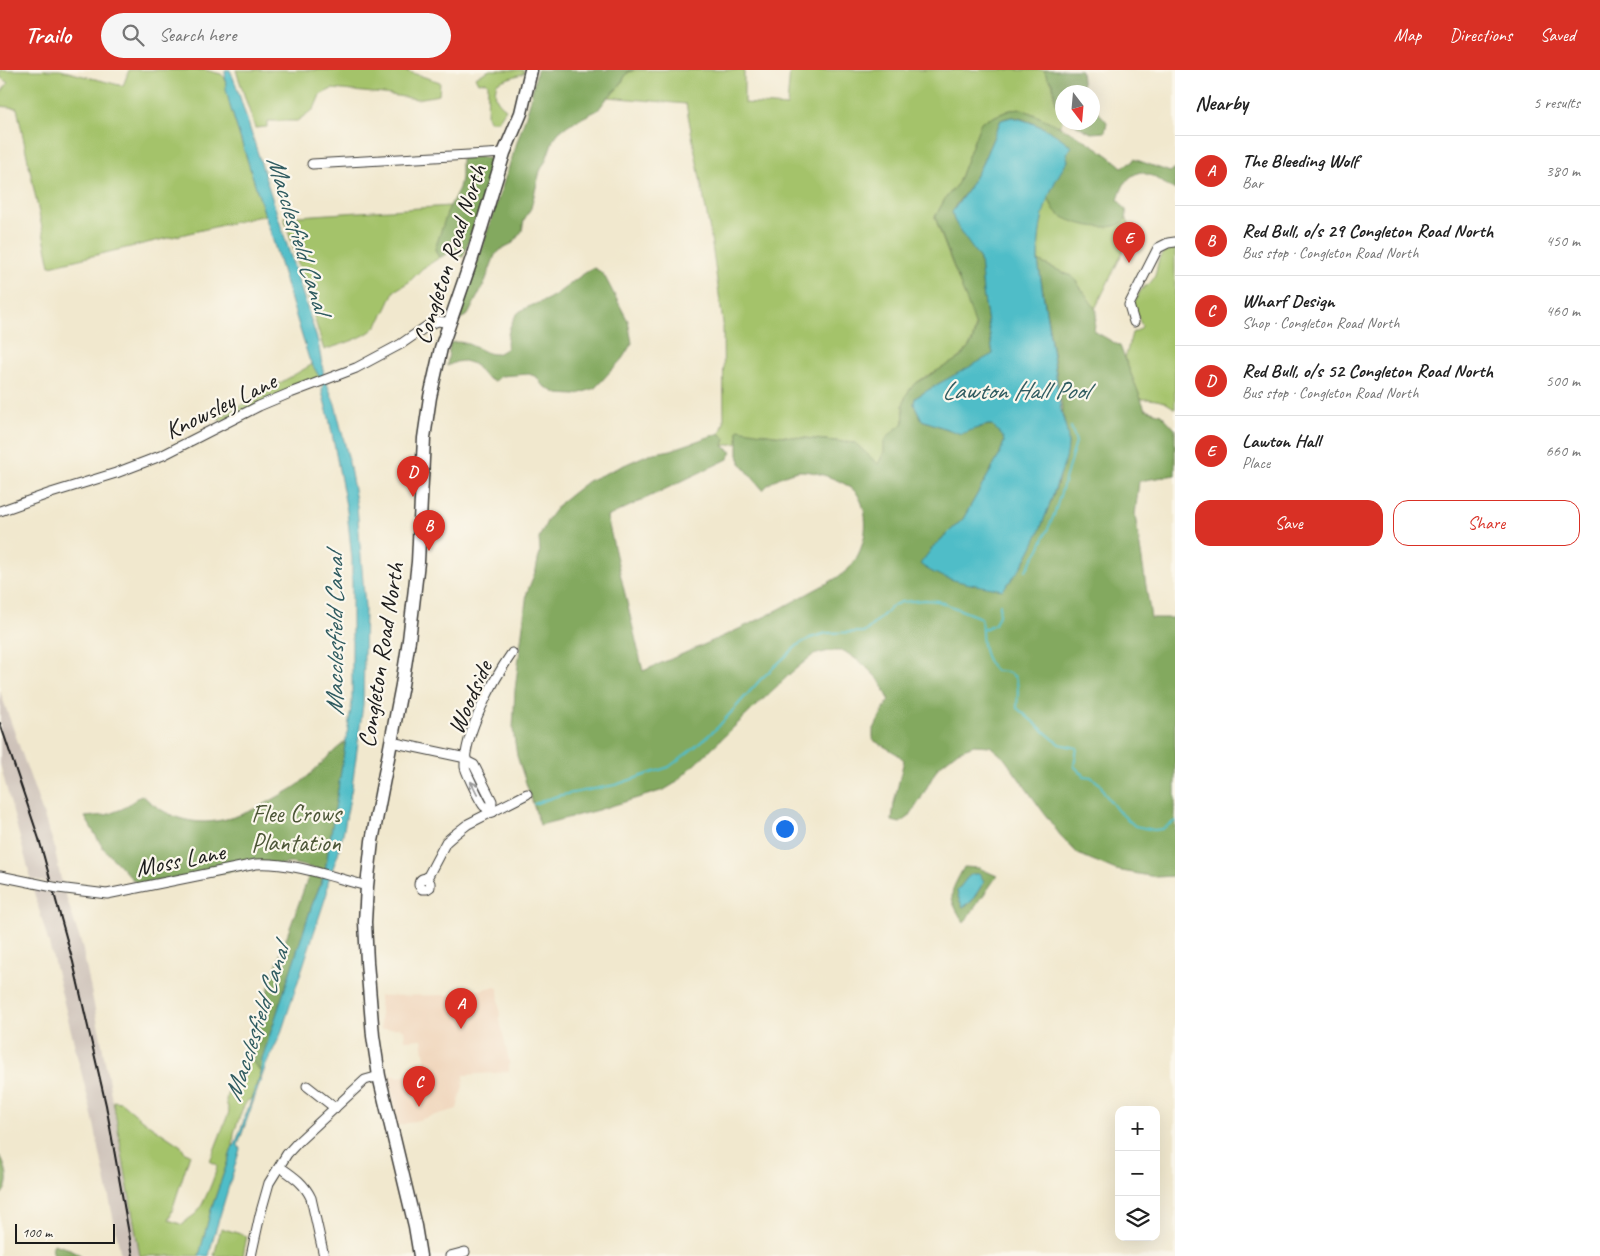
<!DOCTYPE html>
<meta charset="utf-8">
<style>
:root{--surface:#fff;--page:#f6f6f6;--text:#222;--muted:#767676;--line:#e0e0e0;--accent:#d93025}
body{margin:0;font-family:Caveat,sans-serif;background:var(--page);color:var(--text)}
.controls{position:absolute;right:15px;bottom:15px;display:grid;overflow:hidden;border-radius:10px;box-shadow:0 5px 20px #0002}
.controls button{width:45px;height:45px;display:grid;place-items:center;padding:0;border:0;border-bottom:1px solid var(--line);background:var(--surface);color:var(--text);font:25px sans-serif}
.compass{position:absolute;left:1055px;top:15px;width:45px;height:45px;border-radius:50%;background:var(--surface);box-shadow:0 5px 20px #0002;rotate:164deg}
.scale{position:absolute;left:15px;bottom:12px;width:100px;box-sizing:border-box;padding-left:5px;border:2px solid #1c1c1c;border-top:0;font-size:14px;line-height:18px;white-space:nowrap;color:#1c1c1c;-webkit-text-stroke:4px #fbf7ec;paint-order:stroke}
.you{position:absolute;left:784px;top:758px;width:18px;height:18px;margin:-12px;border:4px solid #fff;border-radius:50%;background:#1a73e8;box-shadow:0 0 0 8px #1a73e833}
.badge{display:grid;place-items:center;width:32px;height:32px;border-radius:50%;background:var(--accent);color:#fff;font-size:16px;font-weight:700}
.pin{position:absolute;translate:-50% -41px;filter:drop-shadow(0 1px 2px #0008)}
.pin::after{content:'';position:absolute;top:26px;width:18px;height:15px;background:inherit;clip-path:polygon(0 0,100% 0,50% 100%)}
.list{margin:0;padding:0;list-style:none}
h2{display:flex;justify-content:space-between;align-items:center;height:65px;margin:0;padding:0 20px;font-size:21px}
h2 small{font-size:16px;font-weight:400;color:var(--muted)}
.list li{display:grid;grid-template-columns:32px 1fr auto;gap:15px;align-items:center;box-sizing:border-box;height:70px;padding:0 20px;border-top:1px solid var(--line)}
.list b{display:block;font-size:19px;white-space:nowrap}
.list p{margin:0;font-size:16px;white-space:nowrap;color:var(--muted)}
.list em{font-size:16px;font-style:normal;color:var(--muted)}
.actions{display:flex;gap:10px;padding:15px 20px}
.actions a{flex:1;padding:11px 0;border:1px solid var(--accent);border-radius:15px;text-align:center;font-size:18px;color:var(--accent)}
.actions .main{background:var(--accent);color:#fff}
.icon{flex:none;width:28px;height:28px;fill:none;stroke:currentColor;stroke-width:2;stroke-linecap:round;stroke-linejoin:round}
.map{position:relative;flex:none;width:1175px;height:1186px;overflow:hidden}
header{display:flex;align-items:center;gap:30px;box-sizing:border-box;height:70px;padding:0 25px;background:var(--accent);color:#fff}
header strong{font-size:24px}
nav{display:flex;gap:28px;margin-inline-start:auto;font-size:18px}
.search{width:350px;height:45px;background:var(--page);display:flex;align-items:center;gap:12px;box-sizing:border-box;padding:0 18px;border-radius:28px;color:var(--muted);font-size:19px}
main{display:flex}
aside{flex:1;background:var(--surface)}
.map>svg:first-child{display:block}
.built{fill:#f0d6bc}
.industrial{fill:#cec2b9}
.green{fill:#a4c36a;stroke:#607043}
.forest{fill:#83a95e;stroke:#50623d;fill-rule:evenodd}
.water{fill:#4fbdc8;stroke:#366c72}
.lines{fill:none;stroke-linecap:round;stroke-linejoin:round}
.stream{stroke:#4fbdc8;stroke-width:2}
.minor-casing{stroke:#3c3b37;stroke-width:11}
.highway-casing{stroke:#3c3b37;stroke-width:15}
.minor{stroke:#fff;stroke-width:9}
.highway{stroke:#fff;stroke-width:12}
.rail{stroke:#1c1c1c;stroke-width:2}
.minor-bridge-casing{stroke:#3c3b37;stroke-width:11;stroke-linecap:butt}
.minor-bridge{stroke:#fff;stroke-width:9}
.oneway{stroke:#999}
.labels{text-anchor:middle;stroke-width:4.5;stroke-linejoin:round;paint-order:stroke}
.street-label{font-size:25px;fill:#1c1c1c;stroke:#fbf7ec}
.park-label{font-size:25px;fill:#4c5637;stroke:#fbf7ec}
.water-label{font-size:26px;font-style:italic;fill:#305c61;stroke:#fbf7ec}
</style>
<header>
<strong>Trailo</strong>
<div class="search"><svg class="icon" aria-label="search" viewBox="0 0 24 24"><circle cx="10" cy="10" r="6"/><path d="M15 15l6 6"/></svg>Search here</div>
<nav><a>Map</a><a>Directions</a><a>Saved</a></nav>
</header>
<main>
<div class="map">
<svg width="1175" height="1186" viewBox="0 0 1175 1186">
<rect width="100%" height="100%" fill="#fbf7ec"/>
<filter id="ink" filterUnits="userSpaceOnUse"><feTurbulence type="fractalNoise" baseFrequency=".02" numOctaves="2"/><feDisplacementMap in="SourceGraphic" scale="10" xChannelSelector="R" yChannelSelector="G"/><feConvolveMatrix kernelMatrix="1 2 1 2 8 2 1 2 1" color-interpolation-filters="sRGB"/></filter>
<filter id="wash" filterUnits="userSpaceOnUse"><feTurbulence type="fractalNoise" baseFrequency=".0096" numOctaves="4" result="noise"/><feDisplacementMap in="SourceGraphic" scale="20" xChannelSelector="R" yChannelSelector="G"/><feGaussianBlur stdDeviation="1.12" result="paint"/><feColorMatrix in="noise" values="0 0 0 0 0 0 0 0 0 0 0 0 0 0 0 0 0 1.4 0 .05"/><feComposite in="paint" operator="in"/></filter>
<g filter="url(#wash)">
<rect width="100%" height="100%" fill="#f1e8ce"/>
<path class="built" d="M493 917 498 918 500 950 509 991V1002L464 1005 463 1016 457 1039 397 1056 389 1005 398 1007 427 1002 422 969 405 970 404 959H401L400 958 381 959 379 926 454 925Z"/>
<g class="industrial">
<path d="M0 621 53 772 62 814H55L31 809 0 694Z"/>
<path d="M33 819 65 823 82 876 100 964 140 1186H121L93 1049 51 881Z"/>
</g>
<g class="green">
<path d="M0 0H60L123 16 129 0H205L221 4 225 8 230 36 265 145 50 196 17 38 0 36V24L8 13 0 7Z"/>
<path d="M236 0H403L440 12 439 25 417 29 384 24 332 19 320 25 314 39 297 51H267V57L255 58Z"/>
<path d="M490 0H524V3C515 7 506 8 497 13 493 25 496 32 506 39L498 51H489L487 46 488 14 486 12 478 13 475 7Z"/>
<path d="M634 0H744V33L787 36 790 0H1044L1047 7 1053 14C1054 25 1055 35 1062 43V52L1059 56 1022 39 1010 40 981 52 958 113 945 129 935 147C944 174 955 200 965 226 969 236 976 250 975 259 971 300 918 298 906 326 902 335 904 344 904 353L893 361 878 395 855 373 774 365 738 360V373L722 376 725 369 720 363 724 353 723 253 710 161 686 34 608 27 619 17 627 3Z"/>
<path d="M1048 127 1052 136 1122 153 1126 147 1133 161 1095 239 1073 207 1038 191C1038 169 1040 148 1048 127Z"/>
<path d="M450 136 435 179 439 188 423 198 409 212 394 221C389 233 384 245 376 256 367 268 338 275 324 280L284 147Z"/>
<path d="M1171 177H1175V339C1165 330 1154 329 1141 329L1125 289 1132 263 1140 259 1142 256 1133 235C1136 230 1139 222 1143 218 1146 215 1147 216 1150 213 1162 201 1151 188 1171 177Z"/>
<path d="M313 294 320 308 222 351 217 349Z"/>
<path d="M249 983 251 989 261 1003 251 1029 247 1031 242 1040 234 1063 233 1076 211 1140 199 1186H140L113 1031 121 1032 142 1050 181 1076 185 1082 190 1084 169 1150 183 1155C187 1148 194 1147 198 1141 203 1135 217 1103 217 1095L210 1091 229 1042 226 1031 227 1024Z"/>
<path d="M221 1158 247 1166 243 1186H214Z"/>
</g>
<g class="forest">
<path d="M537 0H634L627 3 619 17 608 27 598 40 568 55 559 62 553 70 546 90 540 101 531 138 524 150 522 161 513 173 503 178 495 185 485 212 468 245 458 250 529 36Z"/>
<path d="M1044 0H1081L1083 22H1062V43C1055 35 1054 25 1053 14L1047 7Z"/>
<path d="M1093 36 1107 52 1105 62 1091 63 1072 53 1092 52Z"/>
<path d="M1022 39C1057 55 1094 71 1122 97L1132 92 1134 89 1170 102 1175 98V120L1152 106 1140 102C1125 108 1123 115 1118 130L1126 140 1127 145C1126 148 1125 150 1123 152 1109 163 1071 154 1058 144 1053 140 1051 133 1048 127L1058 105 1068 91 1066 83 1072 77C1061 67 1027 47 1012 47 1009 47 1004 49 1001 50L981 96 969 118 955 136 954 150 980 189 983 222 993 285 938 314 915 328 914 334 922 350C939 357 958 360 977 358 983 357 986 355 993 355L1003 367 1004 372 999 386 963 449 933 477 1023 495C1037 468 1048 440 1058 412 1062 399 1066 387 1068 374L1038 191 1073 207 1097 241 1094 261 1120 276 1145 339 1161 344 1175 359V405L1139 411 1135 445 1151 548H1175V806L1156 807 1116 800 1078 784 1060 765 1004 688 990 676 974 675 958 681 938 697 920 730 909 747 900 753 892 751 894 733 904 690 897 684 873 670V661L889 629 879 610 863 594 844 581H829L813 585 792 602 674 714 664 720 598 740 540 755 517 686 513 659 515 620 527 522 536 500 540 481 539 468 548 449 561 432 588 411 649 384 671 380 720 363 725 369 723 376 732 382 728 389 607 447 643 601C682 584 721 568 758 550 775 542 792 532 809 523 821 516 842 507 851 496 866 477 871 447 858 425 850 412 814 400 799 401 788 402 770 411 763 420L741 394 738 385V359L774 365 855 373 878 394 884 383V371L893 361 904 353 903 335 906 325 914 314 961 287 972 273 976 257 969 237 935 147 945 129 958 113 981 52 1010 40Z"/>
<path d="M482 87 489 89 492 92V103L463 187 449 183 439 188 435 179 448 140 459 118 461 108V88Z"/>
<path d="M594 198 601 202 605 207 628 251 632 273 622 289 595 318 575 325 558 324 542 315 537 307 529 304 501 306 494 312 483 305 474 294 464 291 456 292 447 296 450 273C470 268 481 285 496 284 500 283 504 280 507 278 507 266 509 256 516 245 521 238 540 233 548 229 565 220 577 206 594 198Z"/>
<path d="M346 671 325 801 291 793 137 814 103 778 85 747 106 745 122 739 142 725C184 764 225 756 272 730 280 725 290 721 298 715 315 701 329 684 346 671Z"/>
<path d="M964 797 979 798 997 806 964 853C947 825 949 825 964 797ZM984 812 971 832 963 837 959 829Z"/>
<path d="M309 805 323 808 312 835 262 989 261 1003 251 989 249 983 257 953 275 899Z"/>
<path d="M0 1086C7 1099 12 1114 0 1126Z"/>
<path d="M54 1174 70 1179 82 1186H54L52 1178Z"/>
</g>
<g class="water">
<path d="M225 0H230L236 15 318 272 324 306 335 334 348 387 357 436 365 537 363 635 352 717 344 759 338 784 328 812 327 823 280 966 266 995 238 1075 240 1079 213 1169 209 1186H199L211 1140 233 1076 235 1075 261 1003 262 989 312 835 322 811 325 801 352 632V489L347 441 329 348 322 322 323 315 320 308 309 289 271 164 230 36 226 19Z"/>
<path d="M1012 47C1034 52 1056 62 1072 77L1066 83 1068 91C1046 121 1038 154 1038 191 1045 239 1054 287 1060 335 1062 348 1069 361 1068 376 1067 390 1061 402 1056 416 1043 452 1031 492 1002 520 975 514 942 512 920 494L933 477 963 449 999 386 1004 372 1003 367 992 355H986L961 364 922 350 914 334 915 328 938 314 993 284 983 222 980 189 962 164 954 150 952 142 969 118 981 96 1001 50Z"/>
<path d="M972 804H980L984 812 971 832 963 837 959 829 957 821 967 808Z"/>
</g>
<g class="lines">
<g class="stream">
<path d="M1026 500 1039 479 1054 445 1062 419 1076 372 1071 357"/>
<path d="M982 560 995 554 999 545 1000 534"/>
<path d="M534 734 557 726 615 715 669 697 695 677 718 657 761 609 798 575 810 568 827 563 865 562 894 535 901 532 925 530 938 531 981 548C983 568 980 585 996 601 1023 600 1018 618 1017 638L1059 674 1077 678 1074 696 1084 706 1091 707 1100 714 1105 724 1117 740 1135 756 1154 760 1162 759 1175 751"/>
</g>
</g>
</g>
<g filter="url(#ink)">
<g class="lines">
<g class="minor-casing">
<g id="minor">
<path d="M312 94 504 83"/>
<path d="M1134 252 1129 235 1158 178 1168 173 1175 172"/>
<path d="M0 441 51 423 116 403 163 385 259 336 290 323 356 298 401 274 430 254 438 251 451 253"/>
<path d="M391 672 466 688"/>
<path d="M466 691 474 695 492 731 491 740"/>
<path d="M493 742C490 738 487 739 484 736 481 734 465 700 465 697 464 664 493 610 512 583"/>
<path d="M0 806 34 813"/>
<path d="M427 808 430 813V817L427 819H422L419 815C419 810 422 808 427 808L446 772 454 765 468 754 527 724"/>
<path d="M58 818 107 824 256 794C293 792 331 807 367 816"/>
<path d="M307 1016 335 1038"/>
<path d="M280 1097C293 1106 304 1113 311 1128L324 1186"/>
<path d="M251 1186 260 1145 269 1113 287 1084 298 1072 365 1010 379 1006"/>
<path d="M450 1186 465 1182"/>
</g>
</g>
<g class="highway-casing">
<path id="highway" d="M420 1186 415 1156 379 1006 373 966 367 892 365 852 367 816 372 771 402 615 409 570 418 492 424 368 430 327 441 278 472 188 504 83 521 43 531 0"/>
</g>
<use href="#minor" class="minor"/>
<use href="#highway" class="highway"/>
<path class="rail" d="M0 653 39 769 73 892 106 1035 133 1186"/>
<g class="minor-bridge-casing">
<path id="minor-bridge" d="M34 813 58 818"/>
</g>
<use href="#minor-bridge" class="minor-bridge"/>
</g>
<defs><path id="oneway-shaft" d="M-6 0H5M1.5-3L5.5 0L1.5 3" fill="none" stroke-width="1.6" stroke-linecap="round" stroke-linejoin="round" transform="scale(1.25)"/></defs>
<use class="oneway" href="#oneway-shaft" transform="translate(474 718) rotate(-116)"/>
</g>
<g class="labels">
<g class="street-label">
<text transform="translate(449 184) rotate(-72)" y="9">Congleton Road North</text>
<text transform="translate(220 335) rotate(-26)" y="9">Knowsley Lane</text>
<text transform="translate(380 585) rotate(-81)" y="9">Congleton Road North</text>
<text transform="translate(469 627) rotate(-66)" y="9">Woodside</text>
<text transform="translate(180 789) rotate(-11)" y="9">Moss Lane</text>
</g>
<g class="park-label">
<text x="296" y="752">Flee Crows<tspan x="296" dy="29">Plantation</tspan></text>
</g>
<g class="water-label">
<text transform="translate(299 164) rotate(73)" y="9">Macclesfield Canal</text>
<text x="1015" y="329">Lawton Hall Pool</text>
<text transform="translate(334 565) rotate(-90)" y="9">Macclesfield Canal</text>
<text transform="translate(256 953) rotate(-72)" y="9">Macclesfield Canal</text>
</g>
</g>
</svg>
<div class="controls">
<button>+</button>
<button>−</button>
<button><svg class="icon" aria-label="layers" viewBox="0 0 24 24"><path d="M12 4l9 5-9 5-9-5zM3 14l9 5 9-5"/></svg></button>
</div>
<svg class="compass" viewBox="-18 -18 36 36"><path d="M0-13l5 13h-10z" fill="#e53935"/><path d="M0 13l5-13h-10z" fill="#767676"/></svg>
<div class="scale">100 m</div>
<div class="you"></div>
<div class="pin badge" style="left:461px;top:959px">A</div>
<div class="pin badge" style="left:429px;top:481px">B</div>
<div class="pin badge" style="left:419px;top:1037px">C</div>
<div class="pin badge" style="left:413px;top:427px">D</div>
<div class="pin badge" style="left:1129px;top:193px">E</div>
</div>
<aside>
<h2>Nearby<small>5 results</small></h2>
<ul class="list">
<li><span class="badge">A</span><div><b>The Bleeding Wolf</b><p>Bar</p></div><em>380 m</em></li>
<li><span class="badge">B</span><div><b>Red Bull, o/s 29 Congleton Road North</b><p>Bus stop · Congleton Road North</p></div><em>450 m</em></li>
<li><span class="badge">C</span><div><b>Wharf Design</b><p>Shop · Congleton Road North</p></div><em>460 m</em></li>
<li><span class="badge">D</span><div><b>Red Bull, o/s 52 Congleton Road North</b><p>Bus stop · Congleton Road North</p></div><em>500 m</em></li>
<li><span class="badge">E</span><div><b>Lawton Hall</b><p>Place</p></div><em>660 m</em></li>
</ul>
<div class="actions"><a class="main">Save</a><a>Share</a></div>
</aside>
</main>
